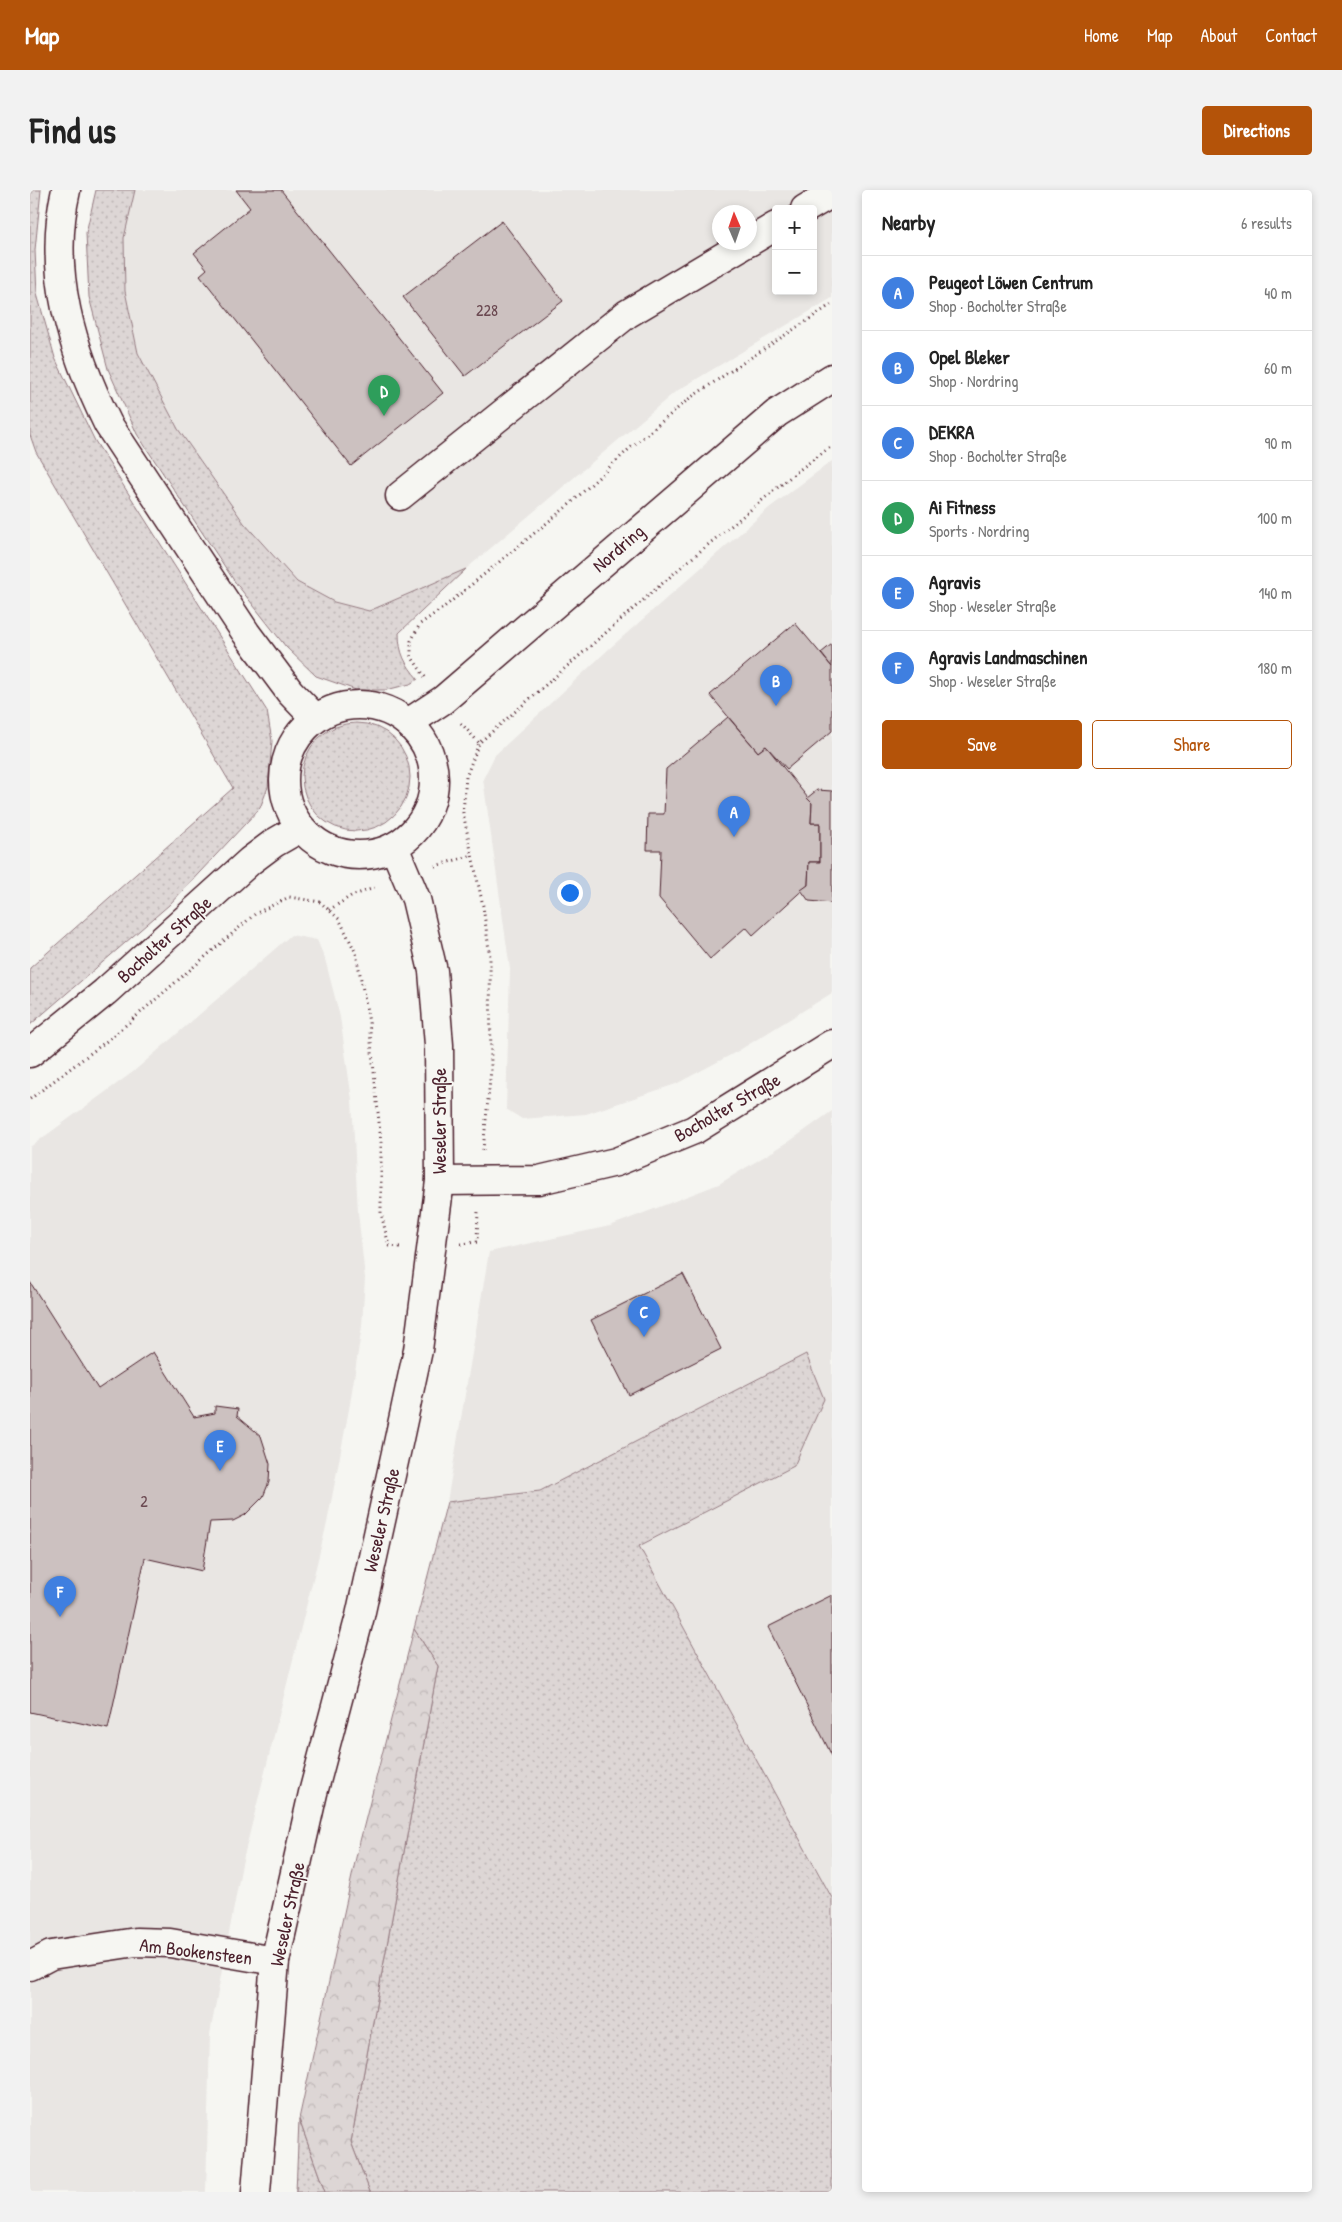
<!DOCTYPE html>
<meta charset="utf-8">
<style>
:root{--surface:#fff;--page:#f2f2f2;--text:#222;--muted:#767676;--line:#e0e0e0;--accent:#b45309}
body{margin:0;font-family:"Patrick Hand",sans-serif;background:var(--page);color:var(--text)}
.controls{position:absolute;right:15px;top:15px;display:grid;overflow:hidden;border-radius:5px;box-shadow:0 2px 8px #0003}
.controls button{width:45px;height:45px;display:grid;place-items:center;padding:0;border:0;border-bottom:1px solid var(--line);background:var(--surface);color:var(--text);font:25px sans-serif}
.compass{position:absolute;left:682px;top:15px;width:45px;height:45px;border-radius:50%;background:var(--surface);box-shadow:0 2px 8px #0003;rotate:358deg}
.you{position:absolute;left:539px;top:702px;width:18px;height:18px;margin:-12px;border:4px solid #fff;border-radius:50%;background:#1a73e8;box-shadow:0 0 0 8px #1a73e833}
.badge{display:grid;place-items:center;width:32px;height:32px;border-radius:50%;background:var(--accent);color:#fff;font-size:16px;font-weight:700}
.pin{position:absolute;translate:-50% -41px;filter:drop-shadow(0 1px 2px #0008)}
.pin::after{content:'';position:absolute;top:26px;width:18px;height:15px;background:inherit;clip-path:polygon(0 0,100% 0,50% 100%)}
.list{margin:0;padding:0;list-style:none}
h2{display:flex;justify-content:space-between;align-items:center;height:65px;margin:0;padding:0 20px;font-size:21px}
h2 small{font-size:16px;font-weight:400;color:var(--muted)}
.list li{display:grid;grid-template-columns:32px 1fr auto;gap:15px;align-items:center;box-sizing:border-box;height:75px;padding:0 20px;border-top:1px solid var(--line)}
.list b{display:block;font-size:19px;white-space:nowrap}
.list p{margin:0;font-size:16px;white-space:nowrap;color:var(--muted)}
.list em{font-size:16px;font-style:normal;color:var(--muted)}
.actions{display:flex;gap:10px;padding:15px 20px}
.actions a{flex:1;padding:11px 0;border:1px solid var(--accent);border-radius:5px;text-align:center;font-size:18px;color:var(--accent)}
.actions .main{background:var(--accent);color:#fff}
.map{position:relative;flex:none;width:802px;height:2002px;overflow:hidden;border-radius:5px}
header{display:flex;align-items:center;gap:30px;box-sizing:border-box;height:70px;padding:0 25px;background:var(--accent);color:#fff}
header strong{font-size:24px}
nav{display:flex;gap:28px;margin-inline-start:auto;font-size:18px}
.intro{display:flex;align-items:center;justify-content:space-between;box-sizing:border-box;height:120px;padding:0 30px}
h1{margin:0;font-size:35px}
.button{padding:12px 22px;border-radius:5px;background:var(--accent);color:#fff;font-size:18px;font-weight:700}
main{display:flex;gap:30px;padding:0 30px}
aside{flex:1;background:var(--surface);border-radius:5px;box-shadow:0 2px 8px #0003}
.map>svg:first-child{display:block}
.built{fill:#e9e6e3;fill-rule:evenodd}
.green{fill:url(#green-dots);stroke:#947a80}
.forest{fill:url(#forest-crowns);stroke:#947a80}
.building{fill:#ccc1c0;stroke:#4a1f2b}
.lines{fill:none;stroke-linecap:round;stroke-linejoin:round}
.minor-casing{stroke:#4a1f2b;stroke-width:31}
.major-casing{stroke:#4a1f2b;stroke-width:31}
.path{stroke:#4a1f2b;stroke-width:3;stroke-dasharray:1 4;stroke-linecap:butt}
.minor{stroke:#f6f6f2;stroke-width:28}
.major{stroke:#f6f6f2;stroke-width:28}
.labels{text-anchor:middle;stroke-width:4;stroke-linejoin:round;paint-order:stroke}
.number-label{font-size:16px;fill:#6a4850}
.street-label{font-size:19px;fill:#4a1f2b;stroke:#f6f6f2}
</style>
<header>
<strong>Map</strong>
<nav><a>Home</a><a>Map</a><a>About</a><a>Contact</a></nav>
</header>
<div class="intro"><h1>Find us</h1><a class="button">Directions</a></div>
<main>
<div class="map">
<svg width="802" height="2002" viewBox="0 0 802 2002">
<defs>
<pattern id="green-dots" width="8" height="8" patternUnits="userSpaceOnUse" patternTransform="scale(1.25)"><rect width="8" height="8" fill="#ddd6d5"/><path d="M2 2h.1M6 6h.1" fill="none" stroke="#bfb7b7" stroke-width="1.8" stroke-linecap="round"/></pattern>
<pattern id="forest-crowns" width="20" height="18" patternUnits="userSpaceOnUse" patternTransform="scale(1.25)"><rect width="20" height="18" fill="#ddd6d5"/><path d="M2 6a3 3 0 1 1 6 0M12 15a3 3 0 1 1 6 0" fill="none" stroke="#bfb7b7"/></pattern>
</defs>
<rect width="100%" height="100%" fill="#f6f6f2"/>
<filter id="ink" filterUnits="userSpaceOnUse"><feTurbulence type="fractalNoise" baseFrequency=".02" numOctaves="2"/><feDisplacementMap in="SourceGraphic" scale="10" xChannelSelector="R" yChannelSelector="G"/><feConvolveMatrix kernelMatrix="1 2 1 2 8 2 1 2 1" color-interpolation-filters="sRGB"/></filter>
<g filter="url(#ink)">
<g class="built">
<path d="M105 0H802V108L645 202 436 379 339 421 304 412 267 392 214 333 148 239 108 163 95 101 94 48ZM746 19H783V101H746ZM689 22H719V52H689Z"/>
<path d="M802 271V803L708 861 646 894 556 924 492 929 476 919 480 779 453 589 465 565 580 458 739 318Z"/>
<path d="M261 745 287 750 295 769 310 827 322 910 328 1022 335 1088 332 1136 320 1214 297 1333 212 1674 180 1844 176 2002H0V957L103 882Z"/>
<path d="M802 921V1708L609 1356 764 1276 776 1164 510 1301 417 1312 459 1062 580 1036 689 994 760 951Z"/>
</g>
<g class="green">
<path d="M0 0H11L5 60 7 104 25 168 65 251 237 521 242 551 238 597 230 618 139 715 0 835V778L203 598 6 262 0 245Z"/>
<path d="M66 0H105L94 48 95 101 108 163 148 239 214 333 267 392 304 412 339 421 436 379 369 443C369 463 375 474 388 489L380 494 356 500H326L286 486 256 457 205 392 107 244 78 179 59 107 56 43Z"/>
<circle cx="326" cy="587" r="54"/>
<path d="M776 1164 794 1209 764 1276 609 1356 802 1708V2002H340L321 1952 408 1476 384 1439 417 1312 510 1301Z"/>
<path d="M269 1929 295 2002H266Z"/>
</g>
<path class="forest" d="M384 1439 408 1476 321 1952 340 2002H295L269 1929 327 1663Z"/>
<g class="building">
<path d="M206 0H251L413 203 321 276 170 85 177 79 164 63 220 18Z"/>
<path d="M472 31 533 111 435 186 373 107Z"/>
<path d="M765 433 802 477V541L757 579 736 556 728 562 680 505Z"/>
<path d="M802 454V477L791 463Z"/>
<path d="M698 527 728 562 736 556 782 613 781 633H790V672H779L778 695 723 745 716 737 680 769 629 708 631 660H617L618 624H634L636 579Z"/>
<path d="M787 600 802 601V713L779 711 771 700 778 695 779 672H790V633H781L782 613 777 608Z"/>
<path d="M653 1084 691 1159 599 1205 561 1130Z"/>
<path d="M0 1092 68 1199 123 1162 164 1227 185 1223V1216L208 1219 207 1226 231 1246 240 1274 239 1292 233 1307 215 1325 203 1331 180 1332 172 1381 115 1368 78 1539 0 1522Z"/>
<path d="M802 1405V1566L738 1437Z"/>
</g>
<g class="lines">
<g class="minor-casing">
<g id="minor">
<path d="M775 19 802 3"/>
<path d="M719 52 746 36"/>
<path d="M370 306 597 124 718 52"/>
<path d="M410 991 509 990 586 972 664 940 802 854"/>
<path d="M0 1776 21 1765 106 1752 140 1753 245 1771"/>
<path d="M226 2002 245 1771 283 1603 330 1426 367 1258 388 1160 410 991 409 855 403 781 386 709 364 657"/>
</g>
</g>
<g class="major-casing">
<g id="major">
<path d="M36 0C17 82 42 161 78 234L216 443 260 502 285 528"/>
<circle cx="329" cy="590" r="75"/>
<path d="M378 533 413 510 747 223 802 188"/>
<path d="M0 863 75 802 220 671 244 653 270 638"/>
</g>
</g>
<g class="path">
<path d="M395 487 381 466V451L390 434 413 418 540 314 598 260 660 208 802 114"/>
<path d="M431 533 449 553"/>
<path d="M405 676 443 665"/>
<path d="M299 720 321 706 347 697"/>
<path d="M0 909 82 847 225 724 259 707 290 712 309 729 326 763 339 832 351 952V1023L359 1056 371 1057"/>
<path d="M453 960 461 880 460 767 453 716 433 623 436 587 449 553 657 372 769 280 802 256"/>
<path d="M431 1054 447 1052 448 1021"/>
</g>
<use href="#minor" class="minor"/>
<use href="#major" class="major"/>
</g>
</g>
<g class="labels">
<g class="number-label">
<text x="457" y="126">228</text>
<text x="114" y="1317">2</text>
</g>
<g class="street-label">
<text transform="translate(588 358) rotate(-41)" y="7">Nordring</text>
<text transform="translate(134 749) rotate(-42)" y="7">Bocholter Straße</text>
<text transform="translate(697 917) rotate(-30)" y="7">Bocholter Straße</text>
<text transform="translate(409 931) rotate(-90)" y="7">Weseler Straße</text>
<text transform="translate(351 1330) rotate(-77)" y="7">Weseler Straße</text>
<text transform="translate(257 1724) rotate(-78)" y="7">Weseler Straße</text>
<text transform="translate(166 1761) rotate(7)" y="7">Am Bookensteen</text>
</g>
</g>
</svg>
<div class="controls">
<button>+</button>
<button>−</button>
</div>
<svg class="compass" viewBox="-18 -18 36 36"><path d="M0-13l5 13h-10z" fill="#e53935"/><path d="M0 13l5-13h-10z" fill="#767676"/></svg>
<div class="you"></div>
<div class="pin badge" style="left:704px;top:647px;background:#3f7fe0">A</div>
<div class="pin badge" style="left:746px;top:516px;background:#3f7fe0">B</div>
<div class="pin badge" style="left:614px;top:1147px;background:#3f7fe0">C</div>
<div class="pin badge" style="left:354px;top:226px;background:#2e9e5b">D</div>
<div class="pin badge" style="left:190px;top:1281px;background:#3f7fe0">E</div>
<div class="pin badge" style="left:30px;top:1427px;background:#3f7fe0">F</div>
</div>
<aside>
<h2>Nearby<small>6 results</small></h2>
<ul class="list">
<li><span class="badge" style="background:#3f7fe0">A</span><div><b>Peugeot Löwen Centrum</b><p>Shop · Bocholter Straße</p></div><em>40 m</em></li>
<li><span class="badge" style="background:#3f7fe0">B</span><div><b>Opel Bleker</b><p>Shop · Nordring</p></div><em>60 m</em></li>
<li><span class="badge" style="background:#3f7fe0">C</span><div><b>DEKRA</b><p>Shop · Bocholter Straße</p></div><em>90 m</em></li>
<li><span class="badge" style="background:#2e9e5b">D</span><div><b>Ai Fitness</b><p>Sports · Nordring</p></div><em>100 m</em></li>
<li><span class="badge" style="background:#3f7fe0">E</span><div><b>Agravis</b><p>Shop · Weseler Straße</p></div><em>140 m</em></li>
<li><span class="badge" style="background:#3f7fe0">F</span><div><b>Agravis Landmaschinen</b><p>Shop · Weseler Straße</p></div><em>180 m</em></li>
</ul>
<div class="actions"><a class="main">Save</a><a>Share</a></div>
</aside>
</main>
